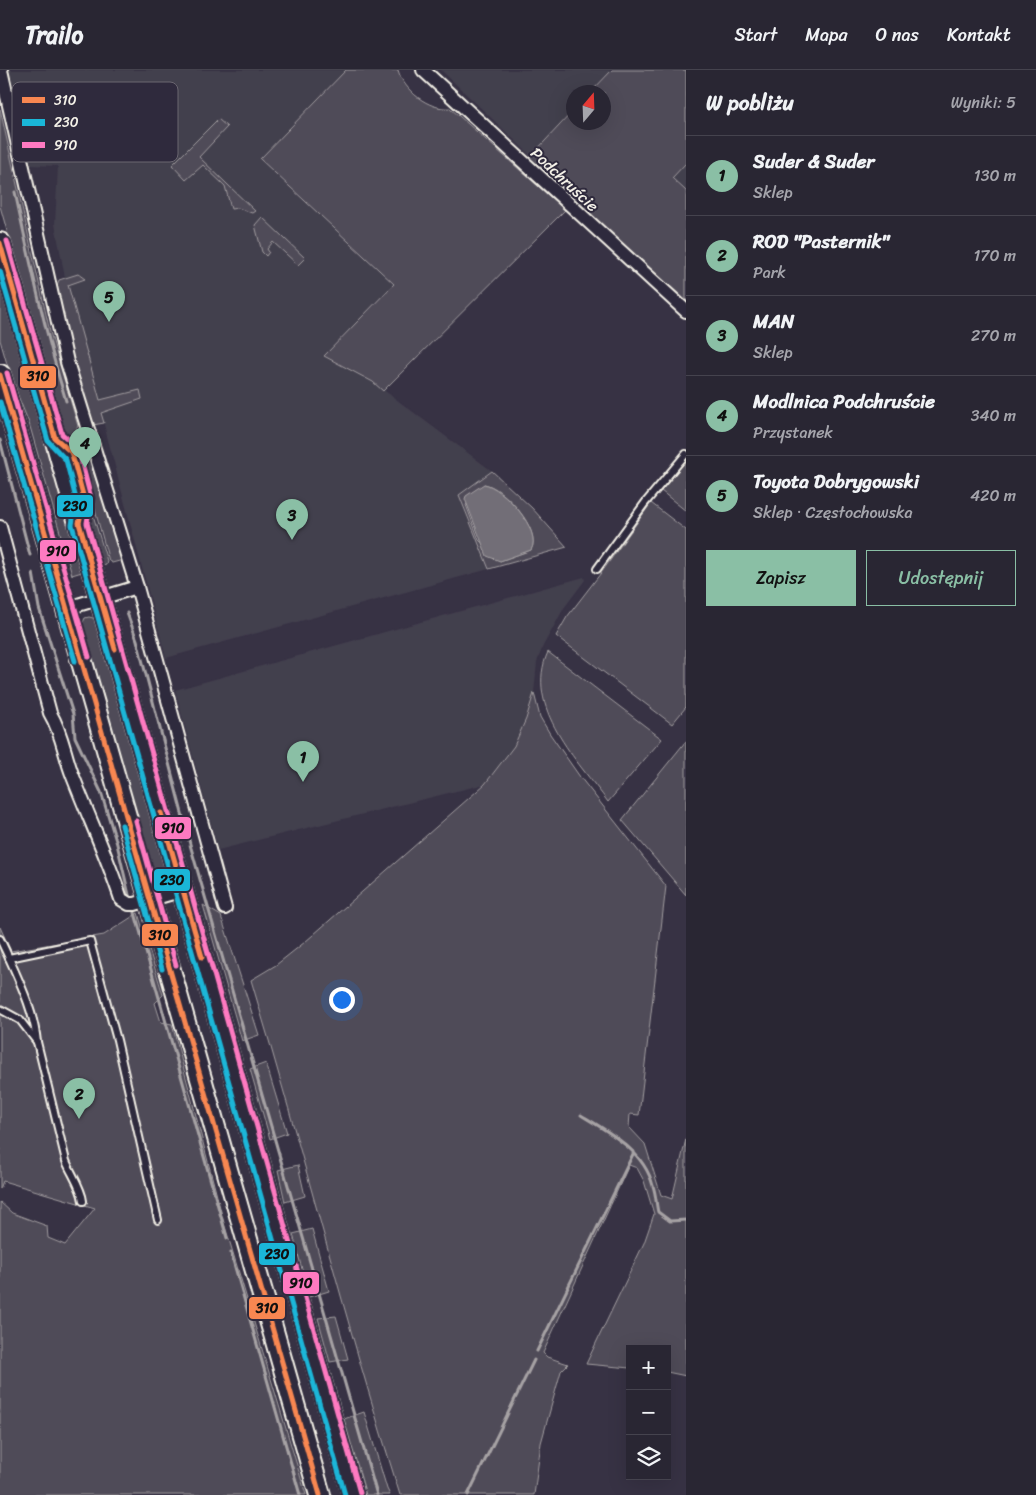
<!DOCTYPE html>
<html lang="pl">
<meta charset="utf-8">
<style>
:root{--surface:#292633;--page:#35323f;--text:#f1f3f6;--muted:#a5a5ac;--line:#45434e;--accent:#8abfa5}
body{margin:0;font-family:Sriracha,sans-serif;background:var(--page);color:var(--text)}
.controls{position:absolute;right:15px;bottom:15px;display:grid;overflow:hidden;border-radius:0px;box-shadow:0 5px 20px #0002}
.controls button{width:45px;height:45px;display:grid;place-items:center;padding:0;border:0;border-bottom:1px solid var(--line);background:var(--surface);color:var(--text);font:25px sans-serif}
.compass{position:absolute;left:566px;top:15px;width:45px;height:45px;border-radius:50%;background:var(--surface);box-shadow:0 5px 20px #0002;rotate:19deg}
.you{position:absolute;left:341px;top:929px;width:18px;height:18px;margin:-12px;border:4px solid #fff;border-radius:50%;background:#1a73e8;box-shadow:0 0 0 8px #1a73e833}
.badge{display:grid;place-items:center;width:32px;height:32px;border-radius:50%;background:var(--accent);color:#111;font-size:16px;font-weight:700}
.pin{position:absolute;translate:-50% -41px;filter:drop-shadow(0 1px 2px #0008)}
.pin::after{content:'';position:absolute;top:26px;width:18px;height:15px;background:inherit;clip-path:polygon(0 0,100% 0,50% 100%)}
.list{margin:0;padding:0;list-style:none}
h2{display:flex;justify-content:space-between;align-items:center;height:65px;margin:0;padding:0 20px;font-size:21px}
h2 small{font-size:16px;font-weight:400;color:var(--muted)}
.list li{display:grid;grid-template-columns:32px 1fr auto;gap:15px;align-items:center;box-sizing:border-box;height:80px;padding:0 20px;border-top:1px solid var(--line)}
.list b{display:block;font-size:19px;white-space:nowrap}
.list p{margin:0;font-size:16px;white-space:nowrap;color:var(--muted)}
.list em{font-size:16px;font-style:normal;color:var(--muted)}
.actions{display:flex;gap:10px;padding:15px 20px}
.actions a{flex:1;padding:11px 0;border:1px solid var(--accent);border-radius:0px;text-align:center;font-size:18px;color:var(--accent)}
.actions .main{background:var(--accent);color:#111}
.icon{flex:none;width:28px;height:28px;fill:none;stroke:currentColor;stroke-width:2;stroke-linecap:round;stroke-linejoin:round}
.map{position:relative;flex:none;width:686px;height:1425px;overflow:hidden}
header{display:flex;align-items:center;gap:30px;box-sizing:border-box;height:70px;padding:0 25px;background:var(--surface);border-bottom:1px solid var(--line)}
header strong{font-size:24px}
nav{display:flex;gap:28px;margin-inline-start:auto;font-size:18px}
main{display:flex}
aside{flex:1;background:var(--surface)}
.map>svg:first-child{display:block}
.built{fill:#433f4e}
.green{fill:#504b59;stroke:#a29ea0;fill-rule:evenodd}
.water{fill:#726e77;stroke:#a6a2a4}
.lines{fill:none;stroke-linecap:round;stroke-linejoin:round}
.stream{stroke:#a6a2a4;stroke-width:3}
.service-casing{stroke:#f4f1e8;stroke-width:10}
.minor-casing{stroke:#f4f1e8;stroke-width:16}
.primary-casing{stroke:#f4f1e8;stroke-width:24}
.service{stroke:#2f2a3d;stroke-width:6}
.minor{stroke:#2f2a3d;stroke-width:12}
.primary{stroke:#2f2a3d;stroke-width:20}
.bus-1-casing{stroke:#2f2a3d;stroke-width:9}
.bus-2-casing{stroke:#2f2a3d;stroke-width:9}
.bus-3-casing{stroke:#2f2a3d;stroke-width:9}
.bus-1{stroke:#f88751;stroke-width:5}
.bus-2{stroke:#1ab6d8;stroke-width:5}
.bus-3{stroke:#fe7ac1;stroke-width:5}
.labels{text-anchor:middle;stroke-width:4;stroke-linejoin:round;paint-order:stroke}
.street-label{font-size:16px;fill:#f4f1e8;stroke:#2f2a3d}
.key{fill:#2f2a3d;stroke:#6a6670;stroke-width:1}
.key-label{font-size:14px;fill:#f4f1e8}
.line-badge{stroke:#2f2a3d;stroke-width:2}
.pale-badge-label{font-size:14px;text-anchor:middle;font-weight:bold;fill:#111}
</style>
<header>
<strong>Trailo</strong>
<nav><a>Start</a><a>Mapa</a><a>O nas</a><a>Kontakt</a></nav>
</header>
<main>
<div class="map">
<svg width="686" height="1425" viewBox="0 0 686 1425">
<rect width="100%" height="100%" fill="#373244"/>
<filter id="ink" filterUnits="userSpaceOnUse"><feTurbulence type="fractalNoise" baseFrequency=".02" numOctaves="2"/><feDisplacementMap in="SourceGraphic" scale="10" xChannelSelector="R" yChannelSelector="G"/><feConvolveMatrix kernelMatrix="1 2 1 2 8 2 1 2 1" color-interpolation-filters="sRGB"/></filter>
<g filter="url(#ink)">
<g class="built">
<path d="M9 0H346L260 89 394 214 324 286 373 312 492 401 459 426 489 499 166 588 65 208 55 154 58 96 30 95Z"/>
<path d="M441 0H612L591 22H574L573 41 531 86Z"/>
<path d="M686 93V121L672 108Z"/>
<path d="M584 507 585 510 564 538 543 576 537 592 534 623 526 649 514 676 485 714 218 780 175 620Z"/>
</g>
<g class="green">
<path d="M346 0H398C404 21 429 40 450 38L565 140 383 321 373 312 324 286 394 214 260 89Z"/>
<path d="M612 0H686V93L672 108 686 121V237L530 90 531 86 573 41 574 52H604V22H591Z"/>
<path d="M0 39 50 262 78 356 72 368 76 386 64 364 0 136Z"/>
<path d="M218 49 227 57 199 87 255 141 252 143 238 138 231 139 225 116 203 95 186 110 172 95Z"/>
<path d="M262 147 305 188 298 195 273 172 267 179 269 182 266 186 262 182 255 155Z"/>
<path d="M0 203 85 501 72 505 29 353 12 311 0 270Z"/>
<path d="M78 204 85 209 68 215 100 330 140 320 142 329 101 343 104 353 93 355 72 289 56 217 59 210Z"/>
<path d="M81 358 85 377 123 490 112 493 109 491 84 400 87 398 85 393H82C79 381 72 369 81 358Z"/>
<path d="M686 390V441L661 421Z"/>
<path d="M492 401 532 438 567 477 489 499 459 425ZM484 414C503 416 543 461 531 480L500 491 479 470 466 435Z"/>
<path d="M86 422 107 491 106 495 98 497Z"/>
<path d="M651 433 686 460V637L672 654 556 566 567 547 604 499Z"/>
<path d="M89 547 97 549 171 811 166 817 156 820 82 555 85 548Z"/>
<path d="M548 582 662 669 608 732C578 691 523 637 548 582Z"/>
<path d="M534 623 540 647 550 664 580 707 666 816 639 1045 630 1044 629 1057 645 1074 661 1125 672 1129 686 1069V1306L667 1302V1279H630V1298L586 1294 644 1173 654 1144 644 1111 637 1098 629 1095 543 1283 547 1287 568 1294 561 1301 541 1373 534 1425H400C346 1255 303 1081 251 910L276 895 305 872 485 714 514 676 526 649Z"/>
<path d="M686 671V825L622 750Z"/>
<path d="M203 835 221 846 259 965 242 971Z"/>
<path d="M138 843 163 925 155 933 161 952 172 954 224 1153 306 1425H0V1132L12 1143 47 1156 48 1168 65 1175 95 1138 3 1111 0 1119V857L11 881 104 865Z"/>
<path d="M266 993 287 1063 270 1069 250 999Z"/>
<path d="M298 1095 305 1126 285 1132 278 1100Z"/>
<path d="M312 1159 329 1221 309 1227 293 1164Z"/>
<path d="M336 1246 348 1289 330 1292 318 1248Z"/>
<path d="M364 1342 387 1419 390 1425H366L344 1349Z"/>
</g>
<path class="water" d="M484 414C503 417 543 461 531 480L500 491 487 486 465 429 466 426Z"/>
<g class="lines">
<g class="stream">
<path d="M15 122C30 192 45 262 66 331"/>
<path d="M0 370 30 485"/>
<path d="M33 503 39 538 73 644 75 667 101 722 117 774 129 825"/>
<path d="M127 543 137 570 191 778 377 1425"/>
<path d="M135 843 227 1168"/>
<path d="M581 1045C609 1062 644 1081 653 1116 656 1124 656 1134 658 1142L670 1151 686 1150"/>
<path d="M231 1183 300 1425"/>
<path d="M537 1281 634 1082"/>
<path d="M468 1425 534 1290"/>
</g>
<g class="service-casing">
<g id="service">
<path d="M64 376 71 382 73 388 84 429 82 440"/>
<path d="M597 499 645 433 686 384"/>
<path d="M0 869 9 888"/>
<path d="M0 939 20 950 37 972 66 1091C71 1103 82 1119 83 1131"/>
<path d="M37 972C34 942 21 915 9 888L90 871 117 970 158 1150"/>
</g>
</g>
<g class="minor-casing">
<g id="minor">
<path d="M1 0 67 292 137 517 225 838"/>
<path d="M423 0 686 241"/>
<path d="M0 457 50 643C62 663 64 683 72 704 88 746 107 786 121 829L129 834H135L183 820"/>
<path d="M68 538 137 517"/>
</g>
</g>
<g class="primary-casing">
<g id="primary">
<path d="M0 173 353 1425"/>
<path d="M0 305 320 1425"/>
</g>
</g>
<use href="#service" class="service"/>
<use href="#minor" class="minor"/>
<use href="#primary" class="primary"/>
<g class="bus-1-casing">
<g id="bus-1">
<path d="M0 173 55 368"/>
<path d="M0 305 320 1425"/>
<path d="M55 368 71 382 73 388 84 429 79 453 115 579"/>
<path d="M161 743 202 887"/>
</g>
</g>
<g class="bus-2-casing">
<g id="bus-2">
<path d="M0 201 48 371 66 390 76 429 72 455 345 1425"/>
<path d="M0 332 75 591"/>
<path d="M122 755 162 899"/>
</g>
</g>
<g class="bus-3-casing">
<g id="bus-3">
<path d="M7 171 62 364 77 377 80 386 91 428 87 453 360 1423"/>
<path d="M7 303 89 587"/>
<path d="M136 751 176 895"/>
</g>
</g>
<use href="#bus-1" class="bus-1"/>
<use href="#bus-2" class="bus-2"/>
<use href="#bus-3" class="bus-3"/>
</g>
</g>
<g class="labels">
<g class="street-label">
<text transform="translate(565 109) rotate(43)" y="6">Podchruście</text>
</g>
</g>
<rect x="12" y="12" width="166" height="80" rx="8" class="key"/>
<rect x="22" y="27" width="23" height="6" fill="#f88751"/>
<rect x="22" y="49" width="23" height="7" fill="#1ab6d8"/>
<rect x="22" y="72" width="23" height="6" fill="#fe7ac1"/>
<g class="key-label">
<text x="54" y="35">310</text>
<text x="54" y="57">230</text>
<text x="54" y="80">910</text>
</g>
<g class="line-badge">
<rect x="19" y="295" width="38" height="24" rx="5" fill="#f88751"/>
<rect x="56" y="424" width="38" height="24" rx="5" fill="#1ab6d8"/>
<rect x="39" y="469" width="38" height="24" rx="5" fill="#fe7ac1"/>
<rect x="154" y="746" width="38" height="24" rx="5" fill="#fe7ac1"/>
<rect x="153" y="798" width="38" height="24" rx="5" fill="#1ab6d8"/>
<rect x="141" y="853" width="38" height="24" rx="5" fill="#f88751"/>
<rect x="258" y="1172" width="38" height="24" rx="5" fill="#1ab6d8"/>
<rect x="282" y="1201" width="38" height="24" rx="5" fill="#fe7ac1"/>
<rect x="248" y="1226" width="38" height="24" rx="5" fill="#f88751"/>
</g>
<g class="pale-badge-label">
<text x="38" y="311">310</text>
<text x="75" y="441">230</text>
<text x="58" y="486">910</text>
<text x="173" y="763">910</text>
<text x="172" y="815">230</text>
<text x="160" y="870">310</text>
<text x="277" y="1189">230</text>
<text x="301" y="1218">910</text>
<text x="267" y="1243">310</text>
</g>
</svg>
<div class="controls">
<button>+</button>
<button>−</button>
<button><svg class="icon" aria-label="layers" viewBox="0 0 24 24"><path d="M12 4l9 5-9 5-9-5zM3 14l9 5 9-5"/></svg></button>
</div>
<svg class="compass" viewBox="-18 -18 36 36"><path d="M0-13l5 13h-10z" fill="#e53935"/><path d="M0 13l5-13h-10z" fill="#a5a5ac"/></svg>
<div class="you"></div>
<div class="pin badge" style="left:303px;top:712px">1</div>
<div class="pin badge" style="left:79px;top:1049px">2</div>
<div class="pin badge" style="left:292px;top:470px">3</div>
<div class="pin badge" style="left:85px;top:398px">4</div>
<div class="pin badge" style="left:109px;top:252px">5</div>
</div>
<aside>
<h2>W pobliżu<small>Wyniki: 5</small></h2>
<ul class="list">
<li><span class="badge">1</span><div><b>Suder &amp; Suder</b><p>Sklep</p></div><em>130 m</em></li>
<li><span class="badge">2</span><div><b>ROD &quot;Pasternik&quot;</b><p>Park</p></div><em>170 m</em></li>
<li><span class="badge">3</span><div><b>MAN</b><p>Sklep</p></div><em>270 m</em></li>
<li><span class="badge">4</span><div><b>Modlnica Podchruście</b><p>Przystanek</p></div><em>340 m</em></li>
<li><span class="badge">5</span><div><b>Toyota Dobrygowski</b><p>Sklep · Częstochowska</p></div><em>420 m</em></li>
</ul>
<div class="actions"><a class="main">Zapisz</a><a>Udostępnij</a></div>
</aside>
</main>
